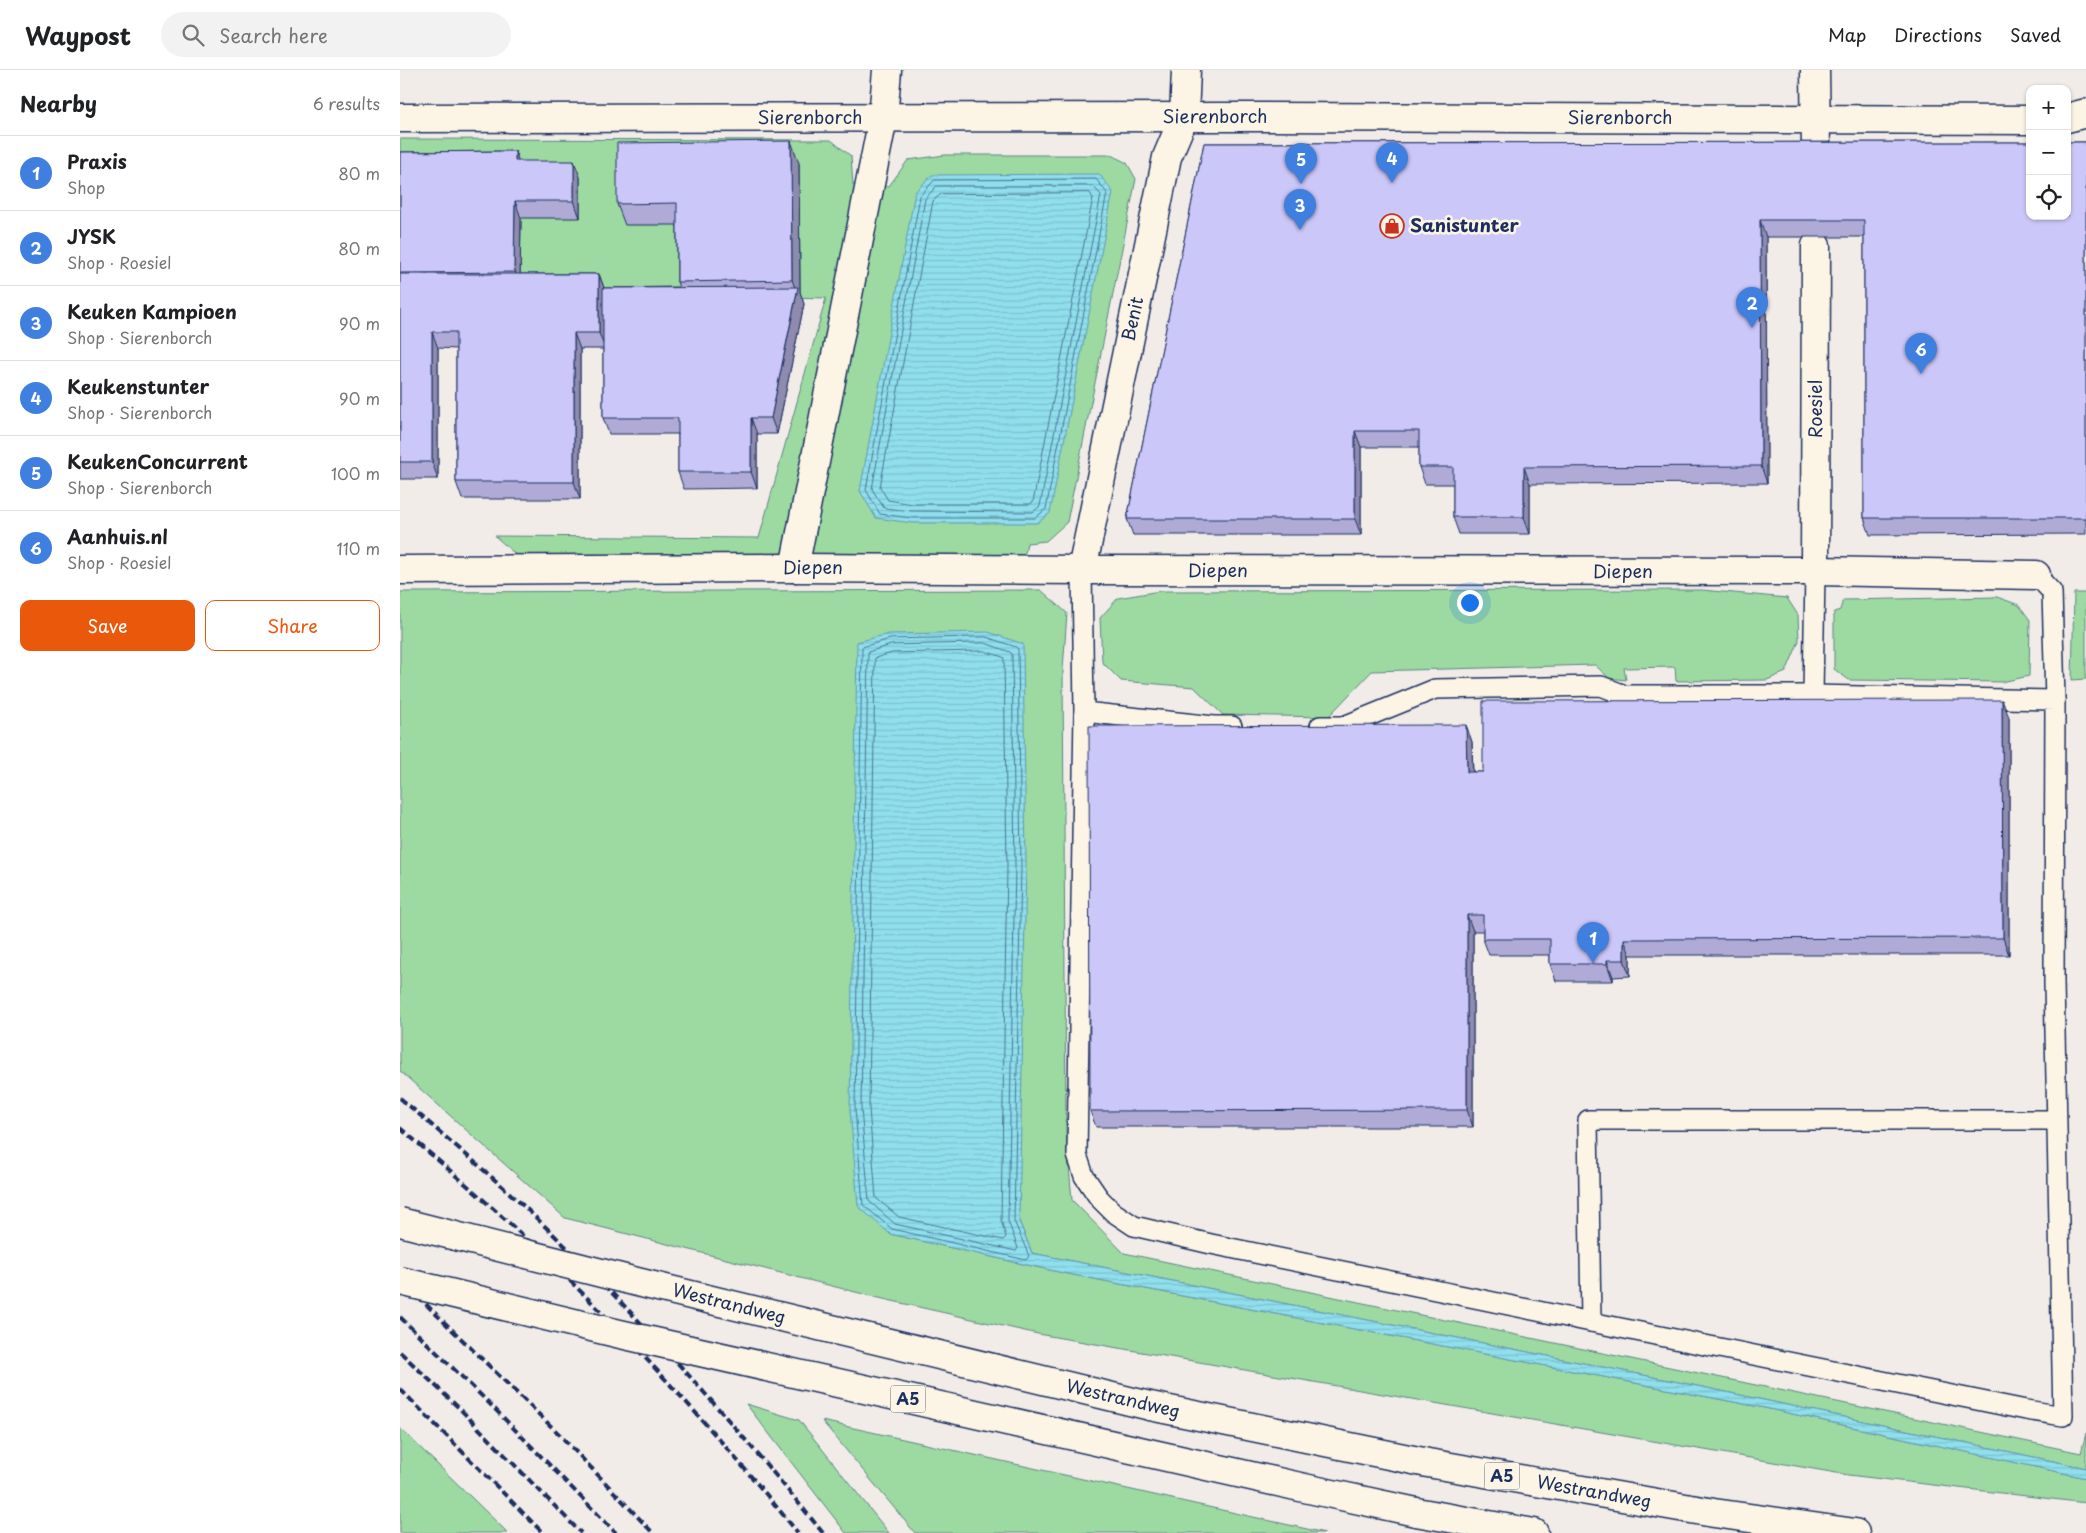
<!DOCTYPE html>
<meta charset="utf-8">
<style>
:root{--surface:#fff;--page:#f2f2f2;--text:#202124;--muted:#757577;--line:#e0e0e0;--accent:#ea580c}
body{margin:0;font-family:"Playpen Sans",sans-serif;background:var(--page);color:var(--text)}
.controls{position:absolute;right:15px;top:15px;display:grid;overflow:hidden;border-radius:10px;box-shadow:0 1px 4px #0004}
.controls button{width:45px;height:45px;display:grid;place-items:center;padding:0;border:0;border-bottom:1px solid var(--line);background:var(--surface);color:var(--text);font:25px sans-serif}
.you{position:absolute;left:1069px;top:532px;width:18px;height:18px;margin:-12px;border:4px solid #fff;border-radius:50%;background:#1a73e8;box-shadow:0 0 0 8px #1a73e833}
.badge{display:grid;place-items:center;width:32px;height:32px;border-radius:50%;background:var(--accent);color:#fff;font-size:16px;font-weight:700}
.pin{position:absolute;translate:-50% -41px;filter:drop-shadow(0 1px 2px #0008)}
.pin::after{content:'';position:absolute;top:26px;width:18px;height:15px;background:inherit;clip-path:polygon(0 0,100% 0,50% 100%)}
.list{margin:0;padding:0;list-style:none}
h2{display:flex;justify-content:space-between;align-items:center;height:65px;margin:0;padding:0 20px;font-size:21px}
h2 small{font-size:16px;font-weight:400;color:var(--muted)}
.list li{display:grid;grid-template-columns:32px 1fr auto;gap:15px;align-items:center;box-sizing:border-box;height:75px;padding:0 20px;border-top:1px solid var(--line)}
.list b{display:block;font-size:19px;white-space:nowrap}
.list p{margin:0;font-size:16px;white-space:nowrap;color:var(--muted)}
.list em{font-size:16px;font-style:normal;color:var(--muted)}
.actions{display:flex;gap:10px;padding:15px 20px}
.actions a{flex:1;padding:11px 0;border:1px solid var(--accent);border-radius:10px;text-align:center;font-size:18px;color:var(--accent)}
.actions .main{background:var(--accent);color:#fff}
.icon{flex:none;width:28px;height:28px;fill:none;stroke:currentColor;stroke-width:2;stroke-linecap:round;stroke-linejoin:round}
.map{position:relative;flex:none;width:1686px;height:1463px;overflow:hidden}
header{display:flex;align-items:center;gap:30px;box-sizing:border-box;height:70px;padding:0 25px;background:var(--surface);border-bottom:1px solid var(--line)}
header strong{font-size:24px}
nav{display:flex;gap:28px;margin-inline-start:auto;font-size:18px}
.search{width:350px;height:45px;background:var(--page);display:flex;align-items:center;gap:12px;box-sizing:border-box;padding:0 18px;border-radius:28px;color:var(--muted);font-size:19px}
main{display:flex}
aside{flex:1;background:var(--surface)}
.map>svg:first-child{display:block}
.grass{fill:#9cdaa1;stroke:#5c8480}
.water{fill:url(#water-rules);stroke:#6199b4}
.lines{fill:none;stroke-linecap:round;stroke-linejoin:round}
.shore{stroke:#4a7597;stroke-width:1}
.service-casing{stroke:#1b2f5e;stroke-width:22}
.minor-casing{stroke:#1b2f5e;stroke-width:31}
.motorway-casing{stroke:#1b2f5e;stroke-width:31}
.service{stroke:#fcf5e5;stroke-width:19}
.minor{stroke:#fcf5e5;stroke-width:28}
.motorway{stroke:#fcf5e5;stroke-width:28}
.rail{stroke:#1b2f5e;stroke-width:4;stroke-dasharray:8 4;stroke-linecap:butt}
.motorway-bridge-casing{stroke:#1b2f5e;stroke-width:31;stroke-linecap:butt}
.motorway-bridge{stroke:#fcf5e5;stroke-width:28}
.wall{fill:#afabd6;stroke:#1b2f5e}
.shaded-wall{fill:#8e8bae;stroke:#1b2f5e}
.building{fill:#cbc7f9;stroke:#1b2f5e}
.labels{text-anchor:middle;stroke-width:5;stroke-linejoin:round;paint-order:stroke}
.shield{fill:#fcf5e5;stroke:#5e6a86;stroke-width:1}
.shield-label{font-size:16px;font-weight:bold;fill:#1b2f5e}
.street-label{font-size:18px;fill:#1b2f5e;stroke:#fcf5e5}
.poi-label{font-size:18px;font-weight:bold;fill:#1b2f5e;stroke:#fcf5e5;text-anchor:start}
</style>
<header>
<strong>Waypost</strong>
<div class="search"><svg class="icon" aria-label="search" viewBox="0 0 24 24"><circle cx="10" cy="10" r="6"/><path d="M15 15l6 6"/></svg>Search here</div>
<nav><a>Map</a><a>Directions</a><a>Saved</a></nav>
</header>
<main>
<aside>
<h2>Nearby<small>6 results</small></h2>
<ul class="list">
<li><span class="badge" style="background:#3f7fe0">1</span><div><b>Praxis</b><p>Shop</p></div><em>80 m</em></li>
<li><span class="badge" style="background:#3f7fe0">2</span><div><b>JYSK</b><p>Shop · Roesiel</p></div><em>80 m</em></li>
<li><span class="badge" style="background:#3f7fe0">3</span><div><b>Keuken Kampioen</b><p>Shop · Sierenborch</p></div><em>90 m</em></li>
<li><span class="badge" style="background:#3f7fe0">4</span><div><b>Keukenstunter</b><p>Shop · Sierenborch</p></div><em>90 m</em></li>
<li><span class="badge" style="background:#3f7fe0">5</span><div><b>KeukenConcurrent</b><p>Shop · Sierenborch</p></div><em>100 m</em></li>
<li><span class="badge" style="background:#3f7fe0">6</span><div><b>Aanhuis.nl</b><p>Shop · Roesiel</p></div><em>110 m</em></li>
</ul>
<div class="actions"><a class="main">Save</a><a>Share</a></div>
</aside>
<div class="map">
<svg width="1686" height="1463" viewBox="0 0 1686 1463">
<defs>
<pattern id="water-rules" width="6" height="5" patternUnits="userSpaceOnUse" patternTransform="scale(1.25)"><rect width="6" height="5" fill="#90dfed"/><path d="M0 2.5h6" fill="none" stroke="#7cc0ce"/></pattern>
</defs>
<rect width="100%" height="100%" fill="#f2ece9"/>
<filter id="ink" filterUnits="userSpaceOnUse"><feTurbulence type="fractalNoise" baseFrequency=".02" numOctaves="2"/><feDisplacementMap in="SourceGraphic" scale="10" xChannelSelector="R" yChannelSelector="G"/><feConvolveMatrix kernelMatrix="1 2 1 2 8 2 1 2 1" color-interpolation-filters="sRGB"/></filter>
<g filter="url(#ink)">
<g class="grass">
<path d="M0 69 431 70 451 86 453 115 489 116 508 90 545 85H711L727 93 736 109 667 452 646 471 627 473 624 488 116 485 95 466 359 468 426 228 0 218Z"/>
<path d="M641 520 667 543 663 600 666 1063 672 1130 724 1183 1681 1383 1686 1363V1398L1283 1313 632 1183 619 1151 490 1164 663 1203 1365 1338 1686 1408V1433L1448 1405 638 1264 479 1228 165 1148 0 1001V522Z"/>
<path d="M1302 520 1387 528 1398 545 1399 571 1386 602 1367 610 1276 611 1275 597 1224 598 1226 610 1209 608 1195 595 972 601 928 647 823 645 794 617 721 611 702 592 700 548 718 528 760 521Z"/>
<path d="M1674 523H1686V609L1672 610Z"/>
<path d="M1597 527 1619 535 1630 550 1629 606 1602 612 1449 610 1434 599V542L1440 540 1443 530Z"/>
<path d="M346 1334 399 1350 489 1463H446Z"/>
<path d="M422 1351 925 1463H515Z"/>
<path d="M0 1358 108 1463H0Z"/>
</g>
<g class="water">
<path d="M699 104 713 122 650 443 637 453H512L476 448 460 421 515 122 532 105Z"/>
<path d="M588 562 623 574 626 796 619 1151 632 1183 1283 1313 1686 1398V1408L1365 1338 663 1203 490 1164 458 1136 450 1039 457 572 489 564Z"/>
</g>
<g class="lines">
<g class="shore">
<path d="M535 110 696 109 707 123 646 439 635 448H512L480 444 466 420 520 126Z"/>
<path d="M537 116H693L701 125 640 436 633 442 512 441 484 438 472 419 525 129Z"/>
<path d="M690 123 693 128 633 432 630 434H513L488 430 480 417 533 131 541 124Z"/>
<path d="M586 567 616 577 618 579 621 796 614 1151 629 1186 626 1190 492 1159 463 1135 455 1039 462 577 490 569Z"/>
<path d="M585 573 610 582 612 584 615 796 608 1151 618 1178 616 1181 495 1154 469 1131 461 1039 468 582 491 575Z"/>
<path d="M584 581 603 587 604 589 607 796 601 1150 606 1167 603 1170 499 1147 476 1128 469 1038 475 588 492 583Z"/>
</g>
<g class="service-casing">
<g id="service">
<path d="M682 500 684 642 814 656H832"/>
<path d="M1636 505 1652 522 1655 630"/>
<path d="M1413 625 1415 501"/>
<path d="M684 642 677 1085 684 1106 699 1128 713 1142 734 1156 811 1174 1191 1252"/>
<path d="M920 656H944L1035 619 1201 616 1225 625H1413L1655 630 1654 913 1663 1346 1626 1340 1191 1252 1188 1050H1656"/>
</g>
</g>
<g class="minor-casing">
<g id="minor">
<path d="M1415 0 1416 81"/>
<path d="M0 48 848 47 1630 50"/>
<path d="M1667 48 1686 43"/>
<path d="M394 498 483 48 487 0"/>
<path d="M0 500 394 498 682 500 1415 501 1636 505"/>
<path d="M682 500 767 87 784 47 786 0"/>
<path d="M1415 501 1416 176"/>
</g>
</g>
<g class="motorway-casing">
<g id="motorway">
<path d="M750 1336 1028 1393 1314 1443 1455 1463"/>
<path d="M1016 1442 1134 1463"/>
</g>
</g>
<use href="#service" class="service"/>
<use href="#minor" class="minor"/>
<use href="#motorway" class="motorway"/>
<g class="rail">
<path d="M0 1028C34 1057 69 1087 103 1117 219 1223 324 1341 423 1463"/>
<path d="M0 1058C56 1105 111 1153 164 1205 247 1286 325 1373 398 1463"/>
<path d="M0 1209 159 1364 253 1463"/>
<path d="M0 1247 87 1331 216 1463"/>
<path d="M0 1282 60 1339 181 1463"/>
<path d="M0 1319 143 1463"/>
</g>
<g class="motorway-bridge-casing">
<g id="motorway-bridge">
<path d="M0 1152 237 1212 750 1336"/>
<path d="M0 1211 220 1264 909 1419 1016 1442"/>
</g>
</g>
<use href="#motorway-bridge" class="motorway-bridge"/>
</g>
<g class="wall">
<path d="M1686 72V464L1470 465 1464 448V167H1366L1367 413 1130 414V464H1059L1053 447V414H1025L1019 397V377H961V465H733L727 449 804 73Z"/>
<path d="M115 81 118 91 180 107V148H121L120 204H199L204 218 279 217 277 212V155H225L217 134 399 93 400 222 404 234 377 364H357V418L284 419 278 402V364H209L203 348V279H180V429H62L56 412V279L38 278V409H0V82Z"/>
<path d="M1609 647V885H1230V906L1213 907V911H1156L1150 894V885H1089L1083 869V861H1073V1057H696L690 1041 1066 655 1072 672 1073 702H1083Z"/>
</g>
<g class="shaded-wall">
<path d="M391 71 399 93 400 222 404 234 377 364 371 348 397 223 392 210Z"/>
<path d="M115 81 121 98 115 91Z"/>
<path d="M174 91 180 107V148L174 131Z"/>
<path d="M115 131 121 148 120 214 114 199Z"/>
<path d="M1360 150 1366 167 1367 413 1361 396Z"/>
<path d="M199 204 205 221V279L199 263Z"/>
<path d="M32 262 38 278V409L32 392Z"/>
<path d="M174 263 180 279V429L174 412Z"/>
<path d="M351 348 357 364V418L351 402Z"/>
<path d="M955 361 961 377V465L955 449Z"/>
<path d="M1124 397 1130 414V464L1124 447Z"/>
<path d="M1602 630 1609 647V885L1603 868Z"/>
<path d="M1066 655 1072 672 1073 719 1067 702Z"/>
<path d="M1067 845 1073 861V1057L1067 1040Z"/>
<path d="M1224 869 1230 885V906L1224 890Z"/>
<path d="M1207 890 1213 907V911L1207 894Z"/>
</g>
<g class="building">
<path d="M391 71 392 210 277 212V133L217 134V73Z"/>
<path d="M1630 72V146H1667V72H1686V448H1464V150H1360L1361 396 1124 397V447H1053V397H1019V361H955V449H727L804 73Z"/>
<path d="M115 81V91H174V131H115L114 199 116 202 0 203V82Z"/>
<path d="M0 204H199V263H174V412H56V262H32V392H0Z"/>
<path d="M398 217 371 348H351V402H278V348H203V218Z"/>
<path d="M1602 630 1603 868 1224 869V890H1207V894H1150V869H1083V845H1067V1040L690 1041 689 656 1066 655 1067 702H1083V631Z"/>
</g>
</g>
<defs>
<g id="shop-ring" transform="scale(1.25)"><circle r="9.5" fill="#fcf5e5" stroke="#c8321e" stroke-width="1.5"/><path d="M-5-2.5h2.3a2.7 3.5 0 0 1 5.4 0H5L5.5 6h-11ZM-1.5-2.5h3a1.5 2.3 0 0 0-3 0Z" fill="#c8321e"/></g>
</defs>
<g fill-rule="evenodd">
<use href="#shop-ring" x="992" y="156"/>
</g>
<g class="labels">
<g class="shield">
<rect x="490.5" y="1315.5" width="35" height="27" rx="4"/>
<rect x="1084.5" y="1392.5" width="35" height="27" rx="4"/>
</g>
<g class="shield-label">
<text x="508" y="1335">A5</text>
<text x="1102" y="1412">A5</text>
</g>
<g class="street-label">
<text x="815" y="53">Sierenborch</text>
<text x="410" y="54">Sierenborch</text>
<text x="1220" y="54">Sierenborch</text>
<text transform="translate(733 249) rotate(-78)" y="6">Benit</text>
<text transform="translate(1416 339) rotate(-90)" y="6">Roesiel</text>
<text x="413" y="504">Diepen</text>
<text x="818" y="507">Diepen</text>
<text x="1223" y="508">Diepen</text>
<text transform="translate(329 1234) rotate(14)" y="6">Westrandweg</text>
<text transform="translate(723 1329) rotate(13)" y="6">Westrandweg</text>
<text transform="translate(1194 1422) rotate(10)" y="6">Westrandweg</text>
</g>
<g class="poi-label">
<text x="1010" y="162">Sanistunter</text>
</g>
</g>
</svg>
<div class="controls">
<button>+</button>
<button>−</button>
<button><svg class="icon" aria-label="locate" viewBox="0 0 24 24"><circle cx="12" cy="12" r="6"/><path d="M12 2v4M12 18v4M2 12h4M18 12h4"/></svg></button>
</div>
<div class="you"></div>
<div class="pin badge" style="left:1193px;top:893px;background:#3f7fe0">1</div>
<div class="pin badge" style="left:1352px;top:258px;background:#3f7fe0">2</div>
<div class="pin badge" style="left:900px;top:160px;background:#3f7fe0">3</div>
<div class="pin badge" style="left:992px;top:113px;background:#3f7fe0">4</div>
<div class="pin badge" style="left:901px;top:114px;background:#3f7fe0">5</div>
<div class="pin badge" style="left:1521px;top:304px;background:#3f7fe0">6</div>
</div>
</main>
